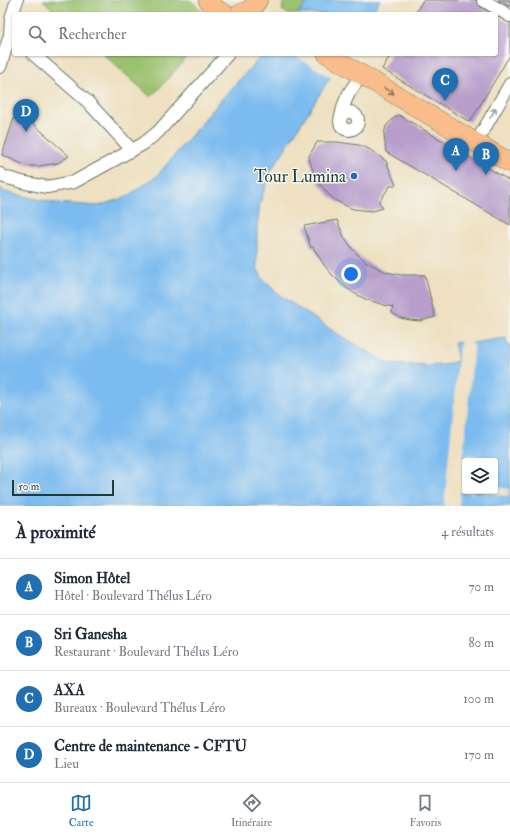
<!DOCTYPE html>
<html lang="fr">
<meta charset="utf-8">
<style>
:root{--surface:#fff;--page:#f6f6f7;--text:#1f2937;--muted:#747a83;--line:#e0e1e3;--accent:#1f6fb2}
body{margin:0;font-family:"IM FELL Double Pica",serif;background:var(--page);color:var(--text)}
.controls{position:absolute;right:12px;bottom:12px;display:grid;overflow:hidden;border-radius:4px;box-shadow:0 1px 3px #0004}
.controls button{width:36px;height:36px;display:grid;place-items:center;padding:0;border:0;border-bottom:1px solid var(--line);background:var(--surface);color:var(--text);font:20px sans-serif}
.scale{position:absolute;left:12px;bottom:10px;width:102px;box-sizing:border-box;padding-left:4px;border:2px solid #1f3d34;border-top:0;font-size:11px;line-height:14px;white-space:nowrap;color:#1f3d34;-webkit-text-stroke:3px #f6f6f2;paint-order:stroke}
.you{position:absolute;left:351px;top:274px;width:14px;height:14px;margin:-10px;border:3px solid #fff;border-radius:50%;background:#1a73e8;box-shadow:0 0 0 6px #1a73e833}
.badge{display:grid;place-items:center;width:26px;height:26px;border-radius:50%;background:var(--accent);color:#fff;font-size:13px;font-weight:700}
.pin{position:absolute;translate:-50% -33px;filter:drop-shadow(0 1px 2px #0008)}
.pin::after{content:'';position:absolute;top:21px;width:14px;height:12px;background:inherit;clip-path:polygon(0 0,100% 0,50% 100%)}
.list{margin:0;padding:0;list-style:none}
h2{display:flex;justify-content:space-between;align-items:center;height:52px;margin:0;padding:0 16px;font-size:17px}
h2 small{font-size:13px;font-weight:400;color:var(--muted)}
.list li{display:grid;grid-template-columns:26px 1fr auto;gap:12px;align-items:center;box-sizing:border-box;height:56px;padding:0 16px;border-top:1px solid var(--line)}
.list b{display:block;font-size:15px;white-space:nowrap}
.list p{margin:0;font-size:13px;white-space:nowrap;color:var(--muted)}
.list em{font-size:13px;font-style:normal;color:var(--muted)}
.icon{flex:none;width:22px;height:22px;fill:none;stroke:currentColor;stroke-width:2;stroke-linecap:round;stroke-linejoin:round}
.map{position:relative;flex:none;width:510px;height:506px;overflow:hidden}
.search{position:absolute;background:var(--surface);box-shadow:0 1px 3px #0004;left:12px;right:12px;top:12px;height:44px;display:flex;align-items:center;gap:10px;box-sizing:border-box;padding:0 14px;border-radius:4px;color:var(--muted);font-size:15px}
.sheet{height:276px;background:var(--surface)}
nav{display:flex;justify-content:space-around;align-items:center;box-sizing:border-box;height:56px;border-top:1px solid var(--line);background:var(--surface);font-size:11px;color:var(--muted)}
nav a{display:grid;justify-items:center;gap:2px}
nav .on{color:var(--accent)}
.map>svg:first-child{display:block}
.green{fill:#9bc26e;stroke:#5d8051}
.water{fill:#7bbbef;stroke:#4d7c92;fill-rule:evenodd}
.pier{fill:#eee0c0}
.building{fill:#b79ecb}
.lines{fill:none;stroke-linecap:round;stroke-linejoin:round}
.street-casing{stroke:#677665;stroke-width:14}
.primary-casing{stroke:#677665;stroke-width:20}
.street{stroke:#fff;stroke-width:12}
.primary{stroke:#f9bc8a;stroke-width:19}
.oneway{stroke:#81765b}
.oneway2{stroke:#8f9e9a}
.poi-dot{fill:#1f6fb2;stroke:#f6f6f2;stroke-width:1.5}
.labels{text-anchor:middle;stroke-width:3;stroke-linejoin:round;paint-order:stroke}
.poi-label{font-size:17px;fill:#1f3d34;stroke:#f6f6f2;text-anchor:end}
</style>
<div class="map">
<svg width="510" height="506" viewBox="0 0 510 506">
<rect width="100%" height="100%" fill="#f6f6f2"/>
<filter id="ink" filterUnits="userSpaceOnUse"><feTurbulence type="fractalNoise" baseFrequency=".025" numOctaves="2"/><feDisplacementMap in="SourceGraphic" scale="8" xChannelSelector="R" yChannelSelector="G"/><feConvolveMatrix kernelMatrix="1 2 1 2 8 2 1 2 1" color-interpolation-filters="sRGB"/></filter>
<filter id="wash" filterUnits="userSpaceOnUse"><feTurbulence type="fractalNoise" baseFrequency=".012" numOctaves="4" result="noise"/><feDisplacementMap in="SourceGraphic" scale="16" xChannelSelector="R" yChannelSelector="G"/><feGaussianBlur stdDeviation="0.9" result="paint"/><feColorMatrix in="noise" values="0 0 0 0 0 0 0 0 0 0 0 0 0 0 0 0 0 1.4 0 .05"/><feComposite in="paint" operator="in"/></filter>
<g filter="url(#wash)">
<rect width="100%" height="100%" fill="#eee0c0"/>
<g class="green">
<path d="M43 0H190L205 14H58Z"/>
<path d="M284 0H309L297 14H288L282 10Z"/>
<path d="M103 54H190L151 97Z"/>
</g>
<g class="water">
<path d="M309 0H380L371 14H297Z"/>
<path d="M263 54H345L271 171 260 202 257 229V268L263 279 278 294 336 333 389 364 429 366 449 364 458 360 454 343 457 342 465 345 478 342 506 338 507 345H510V506H0V188L5 192 55 203 98 206 126 197 157 176 221 100ZM465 461H495V491H465Z"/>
</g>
<g class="pier">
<path d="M292 54H347L332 78Z"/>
<path d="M461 342 474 344 463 458 467 459 468 455 478 456 477 461H465V491H474V493L460 492 459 506H444L457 370 459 347Z"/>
<path d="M495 487 509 489 508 496 483 493 482 491H495Z"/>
</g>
<g id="blocks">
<g class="building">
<path d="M423 0H476L479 6 492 14H415Z"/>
<path d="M498 0H510V7Z"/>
<path d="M496 16 510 23V55L470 122 382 69 391 54H496Z"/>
<path d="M17 109 69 156 58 163 39 166H28L20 163 2 155Z"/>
<path d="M399 115 510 181V225L386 152 384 134 386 126 394 118Z"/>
<path d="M317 142H337L359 145 369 149 386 161 396 185 390 186 379 202 383 208 373 211 353 209 336 201 329 195 319 183 312 168 309 158V156Z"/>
<path d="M337 220 344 237 354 251 365 261 386 272 401 275H425L435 317 420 321 410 320 401 318 392 313 393 307 384 305 365 299 352 292 334 277 324 265 313 247 311 248 304 226Z"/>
</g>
</g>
</g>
<g filter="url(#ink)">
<use href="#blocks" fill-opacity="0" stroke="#677665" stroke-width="1"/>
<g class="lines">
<g class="street-casing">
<g id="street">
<path d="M483 0 510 16"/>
<path d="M33 54 88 102 132 150"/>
<path d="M0 67 10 35 11 18 17 0"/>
<circle cx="349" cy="121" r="9"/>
<path d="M341 118C343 102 351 87 363 75"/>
<path d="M476 143 510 84"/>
<path d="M0 174 4 177 26 183 47 187 74 182 143 144 158 132 228 54"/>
</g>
</g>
<g class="primary-casing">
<g id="primary">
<path d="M208 0C212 7 218 11 225 14"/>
<path d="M240 14 251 9 258 0"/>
<path d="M327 54 510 163"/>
</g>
</g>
<use href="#street" class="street"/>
<use href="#primary" class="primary"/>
</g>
<defs><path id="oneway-shaft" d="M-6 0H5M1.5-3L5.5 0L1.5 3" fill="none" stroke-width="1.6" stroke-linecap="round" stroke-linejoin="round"/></defs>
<use class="oneway" href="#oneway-shaft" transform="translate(389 91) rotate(31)"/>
<use class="oneway2" href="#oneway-shaft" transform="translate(493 113) rotate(-60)"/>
</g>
<circle class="poi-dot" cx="354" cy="176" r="4"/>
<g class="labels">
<g class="poi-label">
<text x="346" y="182">Tour Lumina</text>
</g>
</g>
</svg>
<div class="controls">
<button><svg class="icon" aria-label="layers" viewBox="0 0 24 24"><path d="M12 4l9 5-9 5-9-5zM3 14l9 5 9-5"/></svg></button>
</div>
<div class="scale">50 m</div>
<div class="you"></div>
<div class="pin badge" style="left:456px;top:171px">A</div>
<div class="pin badge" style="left:486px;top:175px">B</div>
<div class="pin badge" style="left:445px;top:101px">C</div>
<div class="pin badge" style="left:26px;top:132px">D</div>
<div class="search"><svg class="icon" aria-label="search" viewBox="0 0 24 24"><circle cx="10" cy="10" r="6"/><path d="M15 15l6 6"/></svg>Rechercher</div>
</div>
<section class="sheet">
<h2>À proximité<small>4 résultats</small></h2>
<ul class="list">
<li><span class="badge">A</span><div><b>Simon Hôtel</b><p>Hôtel · Boulevard Thélus Léro</p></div><em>70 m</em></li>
<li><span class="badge">B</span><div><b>Sri Ganesha</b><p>Restaurant · Boulevard Thélus Léro</p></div><em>80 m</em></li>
<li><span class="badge">C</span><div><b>AXA</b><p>Bureaux · Boulevard Thélus Léro</p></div><em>100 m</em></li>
<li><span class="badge">D</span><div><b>Centre de maintenance - CFTU</b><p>Lieu</p></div><em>170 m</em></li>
</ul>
</section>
<nav>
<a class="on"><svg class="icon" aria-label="map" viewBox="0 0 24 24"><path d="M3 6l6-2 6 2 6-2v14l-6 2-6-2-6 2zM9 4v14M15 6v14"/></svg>Carte</a>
<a><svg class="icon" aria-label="directions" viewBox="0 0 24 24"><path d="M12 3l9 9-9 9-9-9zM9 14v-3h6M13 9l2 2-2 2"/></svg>Itinéraire</a>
<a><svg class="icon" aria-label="saved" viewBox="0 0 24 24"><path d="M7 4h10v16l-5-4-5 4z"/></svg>Favoris</a>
</nav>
